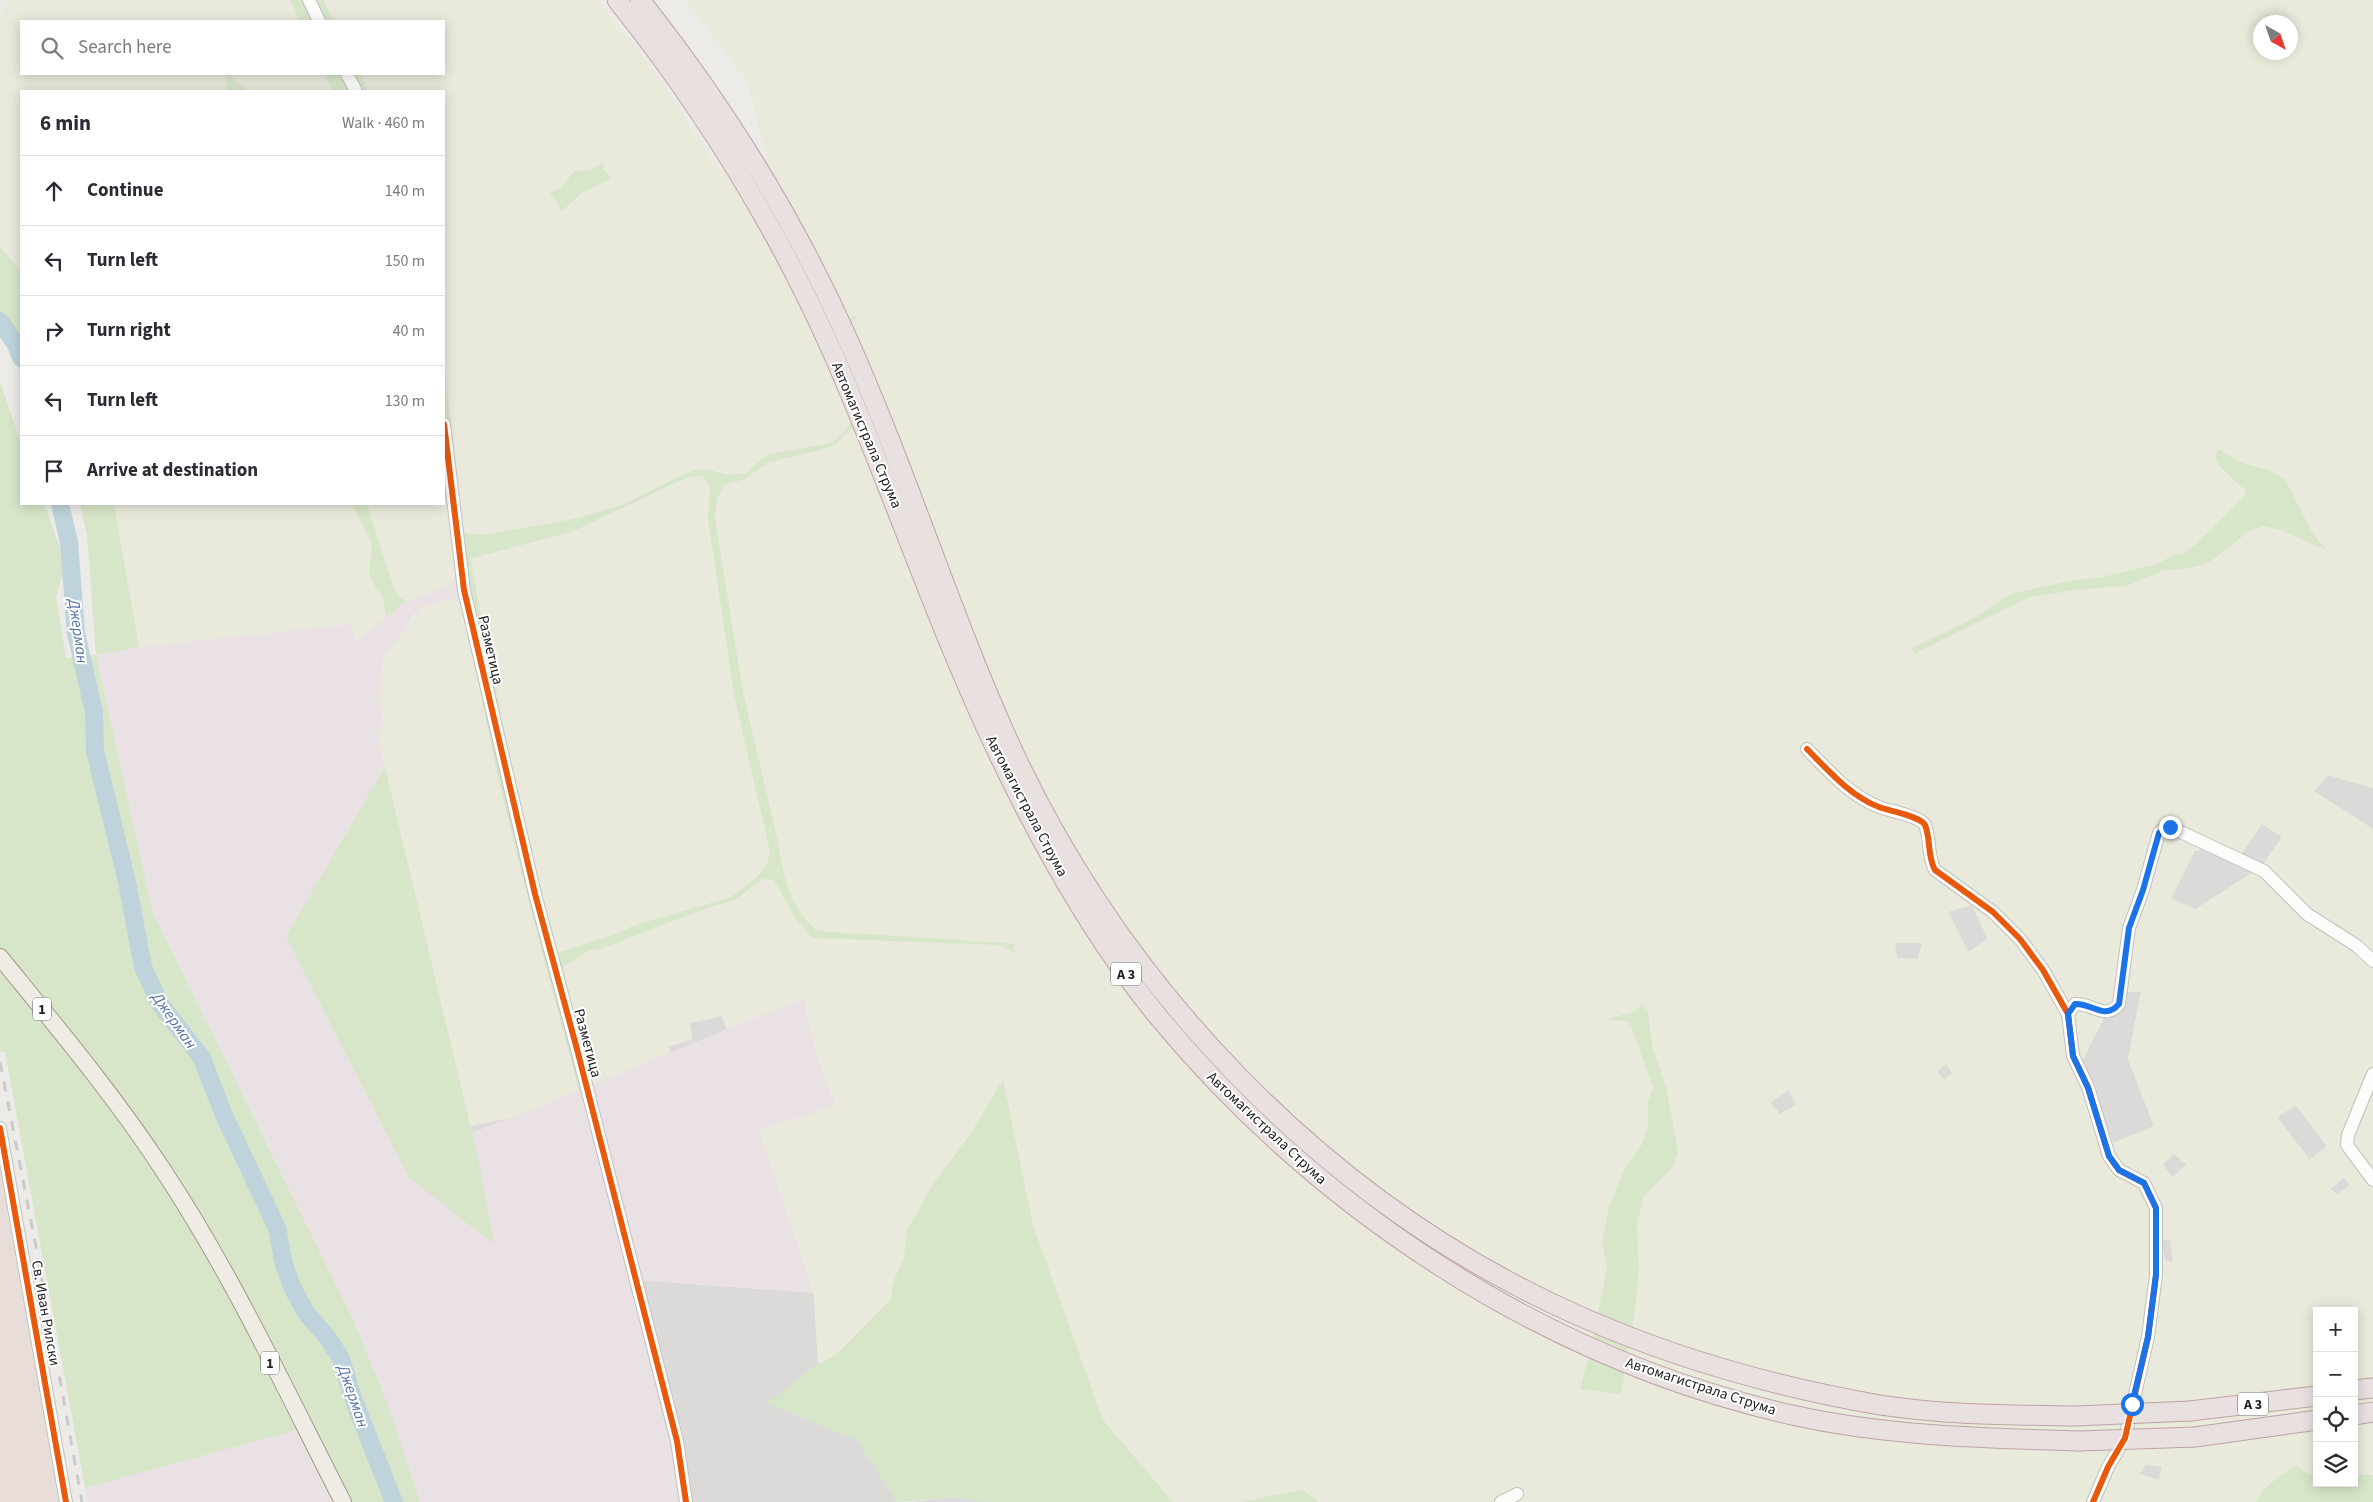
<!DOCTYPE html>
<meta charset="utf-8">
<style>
:root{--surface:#fff;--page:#f7f7f7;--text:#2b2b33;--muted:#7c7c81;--line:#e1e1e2}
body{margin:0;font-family:"Source Sans 3",sans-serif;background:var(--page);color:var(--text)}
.controls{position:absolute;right:15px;bottom:15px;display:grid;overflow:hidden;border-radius:0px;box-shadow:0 2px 12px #0003}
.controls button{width:45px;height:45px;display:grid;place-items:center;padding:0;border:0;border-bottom:1px solid var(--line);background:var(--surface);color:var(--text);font:25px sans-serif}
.compass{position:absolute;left:2253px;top:15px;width:45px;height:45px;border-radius:50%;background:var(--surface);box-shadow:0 2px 12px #0003;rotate:140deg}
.stop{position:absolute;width:15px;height:15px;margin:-11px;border:4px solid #1a73e8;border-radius:50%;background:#fff}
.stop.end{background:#1a73e8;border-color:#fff;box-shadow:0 1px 5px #0008}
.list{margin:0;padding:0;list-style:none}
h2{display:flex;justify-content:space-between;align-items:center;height:65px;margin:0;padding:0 20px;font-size:21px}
h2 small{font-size:16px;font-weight:400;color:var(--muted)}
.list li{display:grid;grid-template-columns:32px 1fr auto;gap:15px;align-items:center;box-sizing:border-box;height:70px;padding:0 20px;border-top:1px solid var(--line)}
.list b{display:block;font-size:19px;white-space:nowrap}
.list em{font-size:16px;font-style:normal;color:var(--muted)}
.icon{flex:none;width:28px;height:28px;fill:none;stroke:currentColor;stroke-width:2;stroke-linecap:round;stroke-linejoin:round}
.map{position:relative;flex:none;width:2373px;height:1502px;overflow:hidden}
.search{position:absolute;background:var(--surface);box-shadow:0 2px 12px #0003;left:20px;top:20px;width:425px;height:55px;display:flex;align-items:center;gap:12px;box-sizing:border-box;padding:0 18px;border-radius:0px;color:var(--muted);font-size:19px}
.panel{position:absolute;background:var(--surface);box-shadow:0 2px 12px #0003;left:20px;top:90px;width:425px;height:415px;border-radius:0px}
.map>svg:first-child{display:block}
.residential{fill:#dbdad8}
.commercial{fill:#e9ddda}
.industrial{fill:#e9e1e4}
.farmland{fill:#e9eadc;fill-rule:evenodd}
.grass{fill:#d7e6c9;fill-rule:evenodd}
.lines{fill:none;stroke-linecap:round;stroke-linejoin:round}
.river{stroke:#bed3db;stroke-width:18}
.minor-casing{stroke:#c2c1bf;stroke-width:14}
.major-casing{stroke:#a09986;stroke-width:18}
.highway-casing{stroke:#bea2a7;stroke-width:21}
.minor{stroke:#fcfcfb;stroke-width:12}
.major{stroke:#efece5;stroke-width:16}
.highway{stroke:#e9e0e0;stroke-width:19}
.rail{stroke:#cacac9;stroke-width:3;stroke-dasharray:10 10;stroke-linecap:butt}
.highway-bridge-casing{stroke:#bea2a7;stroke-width:21;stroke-linecap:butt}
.highway-bridge{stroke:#e9e0e0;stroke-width:19}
.cycleway-casing{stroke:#fff;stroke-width:9}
.cycleway{stroke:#e8590c;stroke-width:6}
.route{stroke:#1a73e8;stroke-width:6}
.labels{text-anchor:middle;stroke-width:4;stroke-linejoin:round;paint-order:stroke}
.shield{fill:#fff;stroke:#626262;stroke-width:1}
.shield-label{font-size:14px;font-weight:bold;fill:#1e1e1e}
.street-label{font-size:15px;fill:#1e1e1e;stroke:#fff}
.water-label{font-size:16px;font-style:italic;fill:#5675a2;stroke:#fff}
</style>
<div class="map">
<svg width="2373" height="1502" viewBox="0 0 2373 1502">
<rect width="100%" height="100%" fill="#ecebe7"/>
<g class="residential">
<path d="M2328 775 2373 788V829L2314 791Z"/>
<path d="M2262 824 2282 837 2261 867 2195 910 2171 898 2195 851 2217 847Z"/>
<path d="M1972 905 1988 939 1968 952 1948 911Z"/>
<path d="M1894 943H1922L1918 959 1897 958Z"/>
<path d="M2118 991 2141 992 2128 1059 2154 1126 2113 1143 2081 1063Z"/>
<path d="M722 1016 727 1030 670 1053 668 1047 693 1039 689 1023Z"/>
<path d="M1946 1064 1953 1073 1944 1080 1937 1072Z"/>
<path d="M1789 1090 1796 1105 1780 1114 1770 1102Z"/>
<path d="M2296 1105 2327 1146 2310 1160 2277 1117Z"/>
<path d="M514 1117 472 1133 470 1126Z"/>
<path d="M2174 1153 2187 1165 2172 1177 2163 1164Z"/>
<path d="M2344 1177 2350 1185 2338 1194 2330 1189Z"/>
<path d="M2170 1238 2173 1262 2165 1261 2161 1241Z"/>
<path d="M636 1280 814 1293 818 1364 768 1403 857 1440 897 1502H686Z"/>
<path d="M2146 1464 2162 1467 2159 1480 2139 1474Z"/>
<path d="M953 1497 989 1502H910Z"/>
</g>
<path class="commercial" d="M0 1146 66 1502H0Z"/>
<g class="industrial">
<path d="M457 580 463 608 414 614 398 641 380 700 383 717 379 740 385 767 286 936 493 1243 472 1133 804 998 817 1056 836 1106 759 1131 814 1293 637 1280 686 1502H420L388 1405 354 1320 153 913 96 655 139 647 351 624 356 642 406 601 450 585Z"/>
<path d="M304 1428 343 1502H88L85 1488Z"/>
</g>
<g class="farmland">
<path d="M9 0H290L299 21H21V74H227L226 91H21V272L0 246V15Z"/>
<path d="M323 0H596L641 52 720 171 766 158 748 82 685 0H2373V788L2328 775 2314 791 2373 830V1475H2354V1311H2317V1476L2302 1471 2297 1465 2272 1481 2261 1493 2256 1502H1320L1303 1490 1238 1502H1173L1103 1421 1033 1225 1003 1080 971 1133 932 1186 907 1230 904 1258 892 1285V1298L836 1355 818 1364 814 1293 759 1130 836 1106 817 1056 804 998 727 1030 722 1016 690 1023 693 1039 669 1046 670 1053 591 1085 560 969 590 950 603 948 710 907 735 900 763 879 774 880 778 886 795 918 812 938 997 945 1014 953V944L1004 943 819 931 802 917 785 880 781 866 778 841 743 692 715 519 717 499 724 485 745 479 769 462 821 450 845 438 853 427 855 414 831 344 833 336 839 328 850 323 858 316 837 325 828 334 827 346 852 415 849 426 833 442 767 455 754 468 737 475 702 468 687 473 622 505 573 519 482 535 464 533 444 365V91H368L360 74H444V21H334ZM2260 22H2290V52H2260ZM602 163 603 169 611 179 583 192 562 211 550 193 562 187 574 171 592 170ZM2218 449 2243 463 2268 470 2285 479 2313 534 2325 548 2313 545 2281 530 2263 526 2248 532 2211 561 2195 567 2163 571 2126 586 2075 590 2027 598 1914 653 1913 648 1968 621 2011 594 2073 580 2098 578 2157 564 2174 555 2184 554 2212 529 2245 495V490L2219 466 2215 457ZM2262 824 2282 837 2261 867 2195 909 2171 898 2195 851 2217 847 2241 855ZM1972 905 1988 940 1968 952 1948 912ZM1922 943 1918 959 1897 958 1895 943ZM2118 991 2141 992 2128 1059 2154 1126 2113 1143 2081 1063ZM1642 1005 1648 1013 1652 1045 1666 1086 1678 1152 1672 1168 1644 1196 1637 1224 1639 1269 1635 1311 1621 1394 1580 1388 1592 1345 1607 1267 1602 1242 1609 1206 1625 1168 1642 1144 1648 1128V1103L1653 1087 1631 1026 1626 1021 1610 1019 1616 1015H1629ZM1946 1064 1953 1073 1945 1080 1937 1072ZM1789 1090 1796 1105 1780 1114 1770 1102ZM2296 1105 2327 1146 2309 1160 2277 1117ZM2174 1154 2187 1165 2172 1177 2163 1164ZM2344 1177 2350 1185 2338 1194 2330 1189ZM2170 1239 2173 1262 2165 1260 2161 1241ZM2146 1464 2162 1467 2159 1480 2139 1474Z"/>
<path d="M228 74H324L333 91H248Z"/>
<path d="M444 462 457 580 450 585 406 601 398 595 390 577 367 504H444Z"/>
<path d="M701 476 708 482 710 490 708 520 717 591 734 695 770 852 767 864 759 875 731 898 632 926 624 931 557 954 522 820 470 559 574 531 688 477Z"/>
<path d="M114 504H352L372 543 369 574 376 588 383 596 386 618 356 642 351 624 139 647Z"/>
<path d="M447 599 456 601 463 608 498 778 531 911 579 1090 514 1117 470 1126 379 740 383 717 380 700 383 657 409 626 420 608Z"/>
</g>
<g class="grass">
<path d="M290 0H323L334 21H299Z"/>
<path d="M227 74H228L248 91H226Z"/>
<path d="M324 74H360L368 91H333Z"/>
<path d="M603 162V169L612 178 583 192 562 211 550 193 562 187 574 171 592 170Z"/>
<path d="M0 246 21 272V376L0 312Z"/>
<path d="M858 315C853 325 840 327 833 336L855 414 853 427 836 444 821 450 769 462 745 479 724 485 717 499 715 519 743 692 778 841C782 872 791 913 819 931L1004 943 1014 944V954L1008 949 997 945 812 938 795 918 774 880 763 879 735 900 710 907 603 948 590 950 560 969 591 1085 579 1090 531 911 498 778 463 608 444 462V365L464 533 482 535 573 519 622 505 686 473 702 468 730 475 746 473 767 455 833 442 849 426 852 415 828 334 837 325ZM701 476 708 482 710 490 708 520 734 695 770 852 767 864 759 875 731 897 632 926 624 931 557 953 522 820 470 559 574 531 688 477Z"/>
<path d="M0 382 21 443V504H44L66 564 56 596 66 658 96 655 87 534 80 504H114L139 647 96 655 153 913 354 1321 388 1405 420 1502H343L304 1428 85 1488 5 1052H0Z"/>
<path d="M2218 449 2243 463 2268 470 2285 479 2313 534 2326 549 2313 545 2281 530 2263 526 2248 532 2211 561 2195 567 2163 571 2126 586 2075 590 2027 598 1914 654 1912 648 1968 621 2011 594 2073 580 2098 578 2157 564 2174 555 2184 554 2212 529 2245 495V490L2219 466 2215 457Z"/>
<path d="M352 504H367L390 577 398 595 406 601 386 618 383 596 376 588 369 574 372 543Z"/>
<path d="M385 767 479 1162 494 1244 409 1178 286 936Z"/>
<path d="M1642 1004 1648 1012 1652 1045 1666 1086 1678 1152 1672 1168 1644 1196 1637 1224 1639 1269 1635 1311 1621 1394 1580 1389 1592 1345 1607 1267 1602 1242 1609 1206 1625 1168 1642 1144 1648 1128V1103L1653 1087 1631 1026 1626 1021 1609 1020C1622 1011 1629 1019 1642 1004Z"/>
<path d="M1003 1079 1033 1225 1103 1420 1173 1502H989L953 1497 897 1502 857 1440 767 1403 818 1364 836 1355 892 1298V1285L904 1257 907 1230 932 1186 971 1133Z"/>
<path d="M2297 1465 2302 1471 2317 1476V1483H2354V1475H2373V1502H2256C2265 1484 2281 1475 2297 1465Z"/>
<path d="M1303 1490 1320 1502H1238Z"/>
</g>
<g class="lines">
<g class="river">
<path d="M0 321 16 345 21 358"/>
<path d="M60 504 69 542 76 633 94 712 95 751 127 882 143 967 160 1004 202 1058 223 1113 277 1228 284 1265 294 1291 307 1314 328 1338 341 1359 354 1401 394 1502"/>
</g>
<g class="minor-casing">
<g id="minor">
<path d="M309 0 319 21"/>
<path d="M347 74 356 91"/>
<path d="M444 424 464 590 535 894 578 1053 677 1441 686 1502"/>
<path d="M1807 749C1828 770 1850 796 1879 807 1889 811 1920 816 1925 825 1931 839 1927 856 1935 870L1993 912 2020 939 2043 970 2068 1014 2073 1056 2088 1087 2109 1156 2119 1170 2144 1183 2156 1208V1275L2148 1337 2125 1438 2108 1467 2093 1502"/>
<path d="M2068 1014 2075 1004C2093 1003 2105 1021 2119 1004L2129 928 2143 890 2159 833 2165 828 2170 827 2264 871 2307 914 2357 946 2373 961"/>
<path d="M2373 1074 2348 1135 2347 1145 2373 1180"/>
<path d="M0 1128 66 1502"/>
<path d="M1501 1502 1517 1494"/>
</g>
</g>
<g class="major-casing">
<path id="major" d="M0 957C56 1026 114 1095 163 1170 232 1274 286 1391 343 1502"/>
</g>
<g class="highway-casing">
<g id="highway">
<path d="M617 0C702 106 775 224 831 349 889 480 934 618 996 749 1039 840 1092 936 1156 1014 1317 1209 1543 1359 1792 1415 1886 1436 1983 1438 2079 1441"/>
<path d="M640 0C722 103 791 214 845 333 905 466 948 606 1007 738 1120 988 1326 1203 1577 1315 1673 1358 1776 1387 1880 1405 1944 1415 2011 1415 2076 1416"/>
<path d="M2354 1390 2373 1388"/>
<path d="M2190 1411 2317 1396"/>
<path d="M2354 1415 2373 1412"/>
<path d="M2195 1437 2317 1420"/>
</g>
</g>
<use href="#minor" class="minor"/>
<use href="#major" class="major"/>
<use href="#highway" class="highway"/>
<path class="rail" d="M0 1062 36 1247 82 1502"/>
<g class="highway-bridge-casing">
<g id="highway-bridge">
<path d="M2076 1416 2190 1411"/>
<path d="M2079 1441 2195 1437"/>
</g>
</g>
<use href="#highway-bridge" class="highway-bridge"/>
<g class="cycleway-casing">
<g id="cycleway">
<path d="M444 424 464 590 535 894 578 1053 677 1441 686 1502"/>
<path d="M1807 749C1828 770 1850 796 1879 807 1889 811 1920 816 1925 825 1931 839 1927 856 1935 870L1993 912 2020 939 2043 970 2068 1014 2073 1056 2088 1087 2109 1156 2119 1170 2144 1183 2156 1208V1275L2148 1337 2125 1438 2108 1467 2093 1502"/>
<path d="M0 1128 66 1502"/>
</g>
</g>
<use href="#cycleway" class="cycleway"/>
</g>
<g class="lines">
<path class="route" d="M2132 1404 2148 1337 2156 1275V1208L2144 1183 2119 1170 2109 1156 2088 1088 2073 1056 2068 1014 2075 1004C2093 1003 2104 1021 2119 1004L2129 928 2143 890 2159 833 2165 828 2170 827"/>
</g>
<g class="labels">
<g class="shield">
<rect x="1111" y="962.5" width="30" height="23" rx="4"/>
<rect x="33" y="997.5" width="18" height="23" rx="4"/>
<rect x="261" y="1351.5" width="18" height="23" rx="4"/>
<rect x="2238" y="1392.5" width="30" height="23" rx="4"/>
</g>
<g class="shield-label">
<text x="1126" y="979">A 3</text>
<text x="42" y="1014">1</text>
<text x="270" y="1368">1</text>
<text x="2253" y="1409">A 3</text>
</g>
<g class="street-label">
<text transform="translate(867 435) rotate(67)" y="5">Автомагистрала Струма</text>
<text transform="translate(491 650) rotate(77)" y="5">Разметица</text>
<text transform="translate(1027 806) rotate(62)" y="5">Автомагистрала Струма</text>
<text transform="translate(588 1043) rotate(75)" y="5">Разметица</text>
<text transform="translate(1267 1128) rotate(43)" y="5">Автомагистрала Струма</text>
<text transform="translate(46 1313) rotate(80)" y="5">Св. Иван Рилски</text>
<text transform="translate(1701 1386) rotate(18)" y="5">Автомагистрала Струма</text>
</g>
<g class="water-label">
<text transform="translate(79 631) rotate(82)" y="6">Джерман</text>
<text transform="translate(175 1020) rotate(55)" y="6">Джерман</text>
<text transform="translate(354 1396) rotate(71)" y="6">Джерман</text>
</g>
</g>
</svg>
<div class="controls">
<button>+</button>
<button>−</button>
<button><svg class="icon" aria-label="locate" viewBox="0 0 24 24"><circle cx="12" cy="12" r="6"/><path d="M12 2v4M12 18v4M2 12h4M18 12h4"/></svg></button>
<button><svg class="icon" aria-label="layers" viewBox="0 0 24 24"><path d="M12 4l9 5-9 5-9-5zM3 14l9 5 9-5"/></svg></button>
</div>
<svg class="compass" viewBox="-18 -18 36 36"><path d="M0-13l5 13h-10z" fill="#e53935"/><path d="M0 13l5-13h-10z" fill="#7c7c81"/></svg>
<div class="stop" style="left:2132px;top:1404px"></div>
<div class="stop end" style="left:2170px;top:827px"></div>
<div class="search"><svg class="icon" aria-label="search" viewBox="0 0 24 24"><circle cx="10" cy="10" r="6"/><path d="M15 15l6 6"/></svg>Search here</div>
<section class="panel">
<h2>6 min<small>Walk · 460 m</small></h2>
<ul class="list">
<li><svg class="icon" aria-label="ahead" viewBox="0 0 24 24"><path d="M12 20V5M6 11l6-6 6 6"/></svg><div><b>Continue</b></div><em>140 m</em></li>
<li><svg class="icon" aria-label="left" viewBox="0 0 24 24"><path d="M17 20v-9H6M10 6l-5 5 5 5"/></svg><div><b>Turn left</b></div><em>150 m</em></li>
<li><svg class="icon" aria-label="right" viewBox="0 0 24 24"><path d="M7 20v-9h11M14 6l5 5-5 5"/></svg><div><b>Turn right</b></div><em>40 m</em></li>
<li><svg class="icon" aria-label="left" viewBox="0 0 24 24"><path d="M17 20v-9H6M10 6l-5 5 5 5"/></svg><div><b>Turn left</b></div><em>130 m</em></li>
<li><svg class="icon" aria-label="arrive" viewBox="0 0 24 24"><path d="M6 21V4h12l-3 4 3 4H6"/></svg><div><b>Arrive at destination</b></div></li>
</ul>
</section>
</div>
